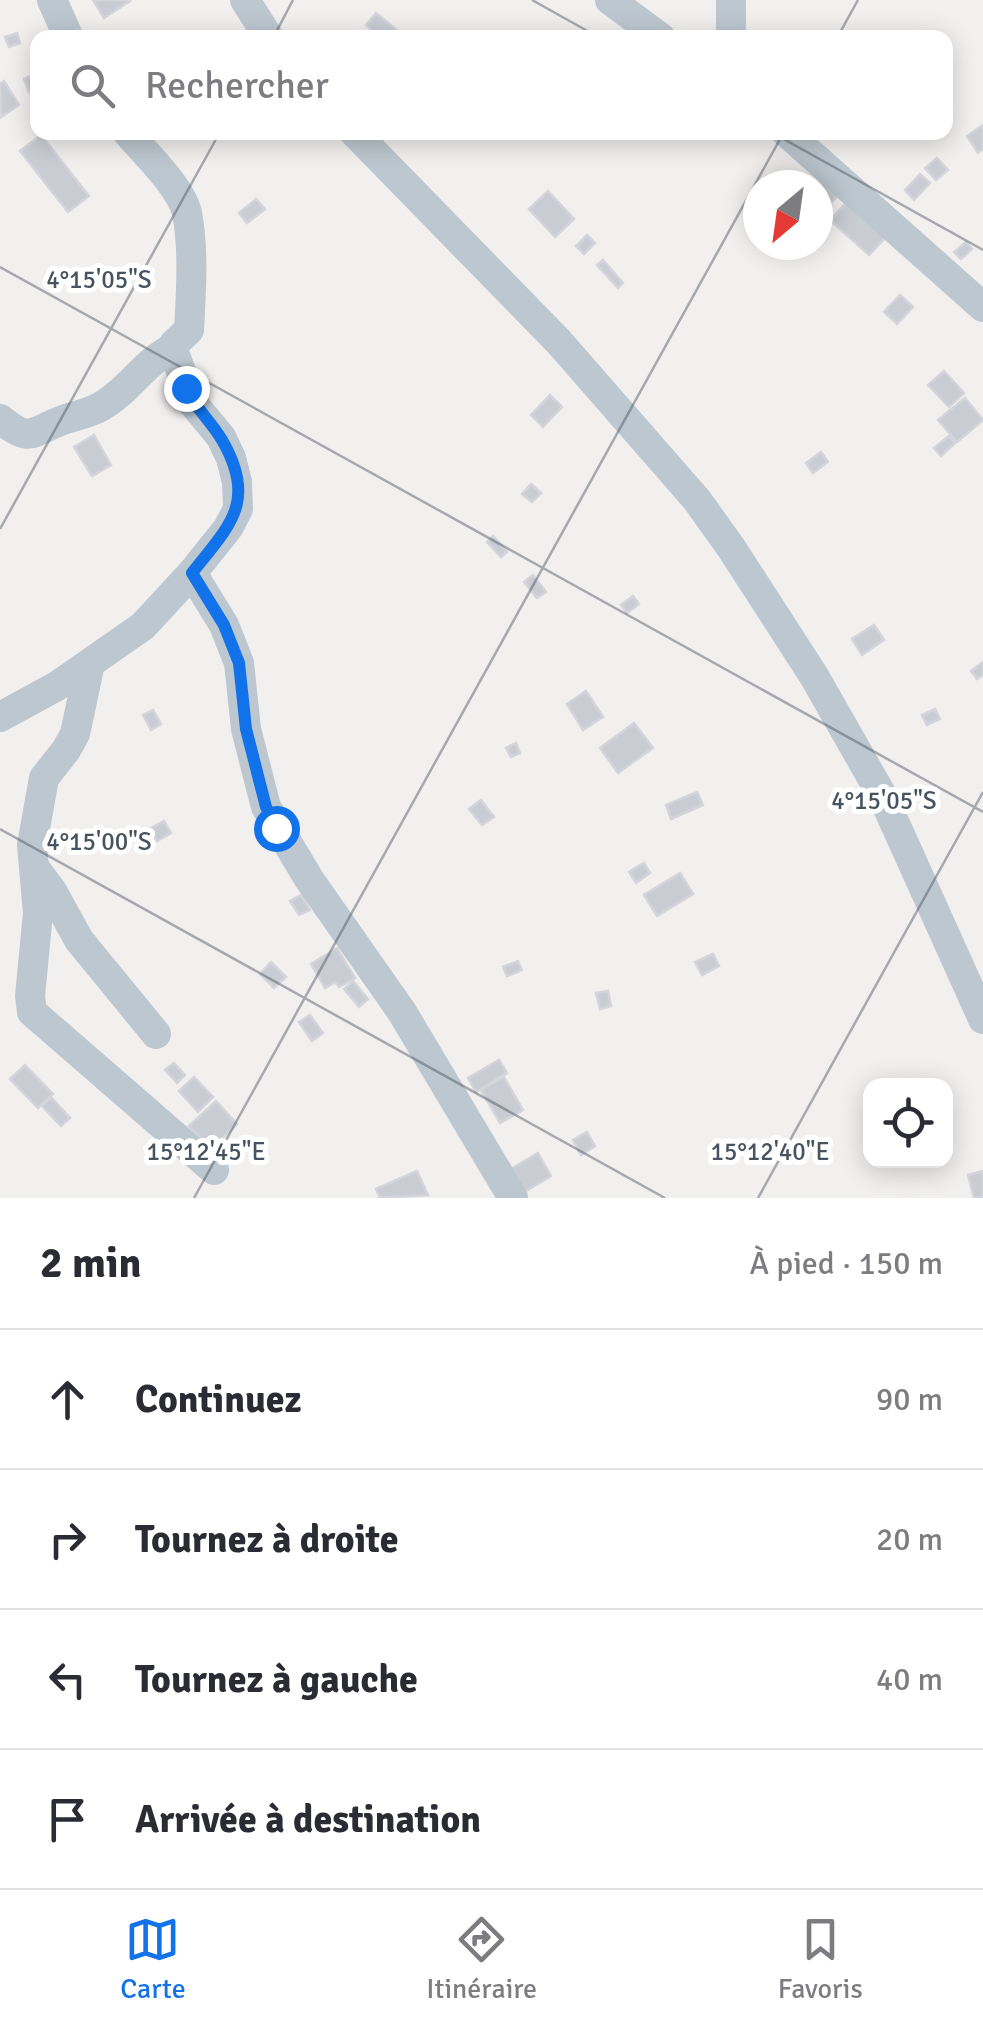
<!DOCTYPE html>
<html lang="fr">
<meta charset="utf-8">
<style>
:root{--surface:#fff;--page:#f7f7f7;--text:#2b2b33;--muted:#7c7c81;--line:#e1e1e2;--accent:#1272e9}
body{margin:0;font-family:Signika,sans-serif;background:var(--page);color:var(--text)}
.controls{position:absolute;right:30px;bottom:30px;display:grid;overflow:hidden;border-radius:20px;box-shadow:0 5px 25px #0003}
.controls button{width:90px;height:90px;display:grid;place-items:center;padding:0;border:0;border-bottom:2px solid var(--line);background:var(--surface);color:var(--text);font:50px sans-serif}
.compass{position:absolute;left:743px;top:170px;width:90px;height:90px;border-radius:50%;background:var(--surface);box-shadow:0 5px 25px #0003;rotate:209deg}
.stop{position:absolute;width:30px;height:30px;margin:-22px;border:8px solid #1272e9;border-radius:50%;background:#fff}
.stop.end{background:#1272e9;border-color:#fff;box-shadow:0 2px 10px #0008}
.list{margin:0;padding:0;list-style:none}
h2{display:flex;justify-content:space-between;align-items:center;height:130px;margin:0;padding:0 40px;font-size:42px}
h2 small{font-size:32px;font-weight:400;color:var(--muted)}
.list li{display:grid;grid-template-columns:65px 1fr auto;gap:30px;align-items:center;box-sizing:border-box;height:140px;padding:0 40px;border-top:2px solid var(--line)}
.list b{display:block;font-size:38px;white-space:nowrap}
.list em{font-size:32px;font-style:normal;color:var(--muted)}
.icon{flex:none;width:55px;height:55px;fill:none;stroke:currentColor;stroke-width:2;stroke-linecap:round;stroke-linejoin:round}
.map{position:relative;flex:none;width:983px;height:1198px;overflow:hidden}
.search{position:absolute;background:var(--surface);box-shadow:0 5px 25px #0003;left:30px;right:30px;top:30px;height:110px;display:flex;align-items:center;gap:25px;box-sizing:border-box;padding:0 35px;border-radius:20px;color:var(--muted);font-size:38px}
.sheet{height:690px;background:var(--surface)}
nav{display:flex;justify-content:space-around;align-items:center;box-sizing:border-box;height:140px;border-top:2px solid var(--line);background:var(--surface);font-size:28px;color:var(--muted)}
nav a{display:grid;justify-items:center;gap:5px}
nav .on{color:var(--accent)}
.map>svg:first-child{display:block}
.building{fill:#c9ccd2;stroke:#d3d5db;stroke-width:2.5}
.lines{fill:none;stroke-linecap:round;stroke-linejoin:round}
.minor{stroke:#bdc7cf;stroke-width:30}
.route{stroke:#1272e9;stroke-width:12}
.ticks{fill:none;stroke:#47535e;stroke-width:2.5;stroke-opacity:0.45}
.ticks-label{font-size:25px;text-anchor:middle;fill:#47535e;stroke:#fff;stroke-width:10;stroke-linejoin:round;paint-order:stroke}
</style>
<div class="map">
<svg width="983" height="1198" viewBox="0 0 983 1198">
<rect width="100%" height="100%" fill="#f2efef"/>
<g class="building">
<path d="M93 0H129L130 1 104 18Z"/>
<path d="M376 13 398 31 393 38H381L366 25Z"/>
<path d="M17 33 20 43 9 47 5 37Z"/>
<path d="M38 73V88L29 92 24 79Z"/>
<path d="M4 81 19 105 1 117 0 84Z"/>
<path d="M983 125V149L978 153 967 136Z"/>
<path d="M41 135 89 196 68 212 20 151Z"/>
<path d="M937 158 948 170 936 180 925 168Z"/>
<path d="M920 174 930 183 914 200 905 190Z"/>
<path d="M821 180 838 195 818 218 817 185Z"/>
<path d="M548 191 574 219 555 237 529 209Z"/>
<path d="M256 199 265 209 247 223 239 213Z"/>
<path d="M846 203 885 238 869 255 830 220Z"/>
<path d="M587 235 595 243 584 254 576 246Z"/>
<path d="M966 242 972 249 961 259 954 252Z"/>
<path d="M603 260 623 283 618 288 597 265Z"/>
<path d="M900 295 913 307 897 324 884 312Z"/>
<path d="M944 371 964 393 949 407 928 385Z"/>
<path d="M550 395 562 407 543 427 531 415Z"/>
<path d="M965 398 983 420 957 442 938 420Z"/>
<path d="M94 435 111 465 92 476 74 447Z"/>
<path d="M949 436 955 443 941 456 934 448Z"/>
<path d="M821 452 828 462 813 473 806 463Z"/>
<path d="M531 484 541 493 532 502 522 494Z"/>
<path d="M493 536 507 552 501 557 487 542Z"/>
<path d="M533 575 546 592 537 598 524 582Z"/>
<path d="M633 596 639 604 627 613 621 605Z"/>
<path d="M874 625 884 640 862 655 852 639Z"/>
<path d="M983 662V675L977 679 971 671Z"/>
<path d="M586 691 603 717 583 730 567 704Z"/>
<path d="M935 709 940 719 927 725 922 715Z"/>
<path d="M153 710 161 724 151 730 143 715Z"/>
<path d="M634 723 653 748 618 773 600 748Z"/>
<path d="M516 743 520 753 511 757 506 748Z"/>
<path d="M697 792 703 805 671 819 666 805Z"/>
<path d="M481 800 494 817 482 825 469 809Z"/>
<path d="M164 821 171 833 157 841 150 829Z"/>
<path d="M644 863 650 873 636 883 629 872Z"/>
<path d="M680 873 693 894 657 916 644 895Z"/>
<path d="M301 895 310 910 299 915 290 901Z"/>
<path d="M337 948 355 978 339 987 335 982 325 988 311 964Z"/>
<path d="M713 954 719 966 702 975 695 962Z"/>
<path d="M518 961 522 970 507 976 503 967Z"/>
<path d="M271 962 286 977 274 988 260 974Z"/>
<path d="M353 981 368 999 359 1007 344 989Z"/>
<path d="M608 991 611 1006 600 1009 596 993Z"/>
<path d="M310 1015 323 1033 312 1041 299 1022Z"/>
<path d="M499 1060 507 1073 476 1092 468 1078Z"/>
<path d="M174 1063 185 1075 177 1083 165 1070Z"/>
<path d="M25 1065 53 1094 38 1108 10 1079Z"/>
<path d="M194 1077 213 1097 198 1112 179 1091Z"/>
<path d="M504 1077 523 1110 500 1123 481 1090Z"/>
<path d="M51 1097 70 1118 61 1126 42 1106Z"/>
<path d="M216 1101 237 1124 211 1149 189 1126Z"/>
<path d="M587 1132 595 1146 581 1155 573 1140Z"/>
<path d="M538 1153 551 1176 524 1192 511 1169Z"/>
<path d="M417 1171 428 1195 380 1198 376 1189Z"/>
<path d="M983 1171V1197L974 1198 968 1175Z"/>
</g>
<g class="lines">
<g class="minor">
<path d="M52 0 69 38"/>
<path d="M245 0 269 38"/>
<path d="M610 0 661 38"/>
<path d="M731 38V0"/>
<path d="M354 132 559 342 697 500 732 549 814 676 883 797 983 1019"/>
<path d="M786 132 983 307"/>
<path d="M0 419C31 444 31 432 63 420 75 416 89 413 100 407 128 392 144 362 173 348"/>
<path d="M192 573 224 625 239 663 246 729 266 807 309 879 402 1012 513 1198"/>
<path d="M90 663 75 734 66 750 44 778 32 845 38 913 30 996 32 1012 214 1170"/>
<path d="M0 717 57 686 143 626 192 573 228 528 238 509 237 482 231 458 221 437 192 402 174 352V344L189 330C191 294 194 249 187 213 181 187 145 153 127 132"/>
<path d="M34 867 52 891 79 940 156 1034"/>
</g>
</g>
<g class="lines">
<path class="route" d="M186 388C195 408 211 421 222 440 258 502 229 526 192 573L224 625 239 663 246 729 266 807 276 828"/>
</g>
<path class="ticks" d="M532 0 600 38M273 38 293 0M837 38 858 0M771 132 983 250M0 267 983 812M0 529 220 132M0 829 665 1198M194 1198 784 132M758 1198 983 792"/>
<g class="ticks-label">
<text x="99" y="288">4°15'05"S</text>
<text x="884" y="809">4°15'05"S</text>
<text x="99" y="850">4°15'00"S</text>
<text x="206" y="1160">15°12'45"E</text>
<text x="770" y="1160">15°12'40"E</text>
</g>
</svg>
<div class="controls">
<button><svg class="icon" aria-label="locate" viewBox="0 0 24 24"><circle cx="12" cy="12" r="6"/><path d="M12 2v4M12 18v4M2 12h4M18 12h4"/></svg></button>
</div>
<svg class="compass" viewBox="-18 -18 36 36"><path d="M0-13l5 13h-10z" fill="#e53935"/><path d="M0 13l5-13h-10z" fill="#7c7c81"/></svg>
<div class="stop" style="left:276px;top:828px"></div>
<div class="stop end" style="left:186px;top:388px"></div>
<div class="search"><svg class="icon" aria-label="search" viewBox="0 0 24 24"><circle cx="10" cy="10" r="6"/><path d="M15 15l6 6"/></svg>Rechercher</div>
</div>
<section class="sheet">
<h2>2 min<small>À pied · 150 m</small></h2>
<ul class="list">
<li><svg class="icon" aria-label="ahead" viewBox="0 0 24 24"><path d="M12 20V5M6 11l6-6 6 6"/></svg><div><b>Continuez</b></div><em>90 m</em></li>
<li><svg class="icon" aria-label="right" viewBox="0 0 24 24"><path d="M7 20v-9h11M14 6l5 5-5 5"/></svg><div><b>Tournez à droite</b></div><em>20 m</em></li>
<li><svg class="icon" aria-label="left" viewBox="0 0 24 24"><path d="M17 20v-9H6M10 6l-5 5 5 5"/></svg><div><b>Tournez à gauche</b></div><em>40 m</em></li>
<li><svg class="icon" aria-label="arrive" viewBox="0 0 24 24"><path d="M6 21V4h12l-3 4 3 4H6"/></svg><div><b>Arrivée à destination</b></div></li>
</ul>
</section>
<nav>
<a class="on"><svg class="icon" aria-label="map" viewBox="0 0 24 24"><path d="M3 6l6-2 6 2 6-2v14l-6 2-6-2-6 2zM9 4v14M15 6v14"/></svg>Carte</a>
<a><svg class="icon" aria-label="directions" viewBox="0 0 24 24"><path d="M12 3l9 9-9 9-9-9zM9 14v-3h6M13 9l2 2-2 2"/></svg>Itinéraire</a>
<a><svg class="icon" aria-label="saved" viewBox="0 0 24 24"><path d="M7 4h10v16l-5-4-5 4z"/></svg>Favoris</a>
</nav>
